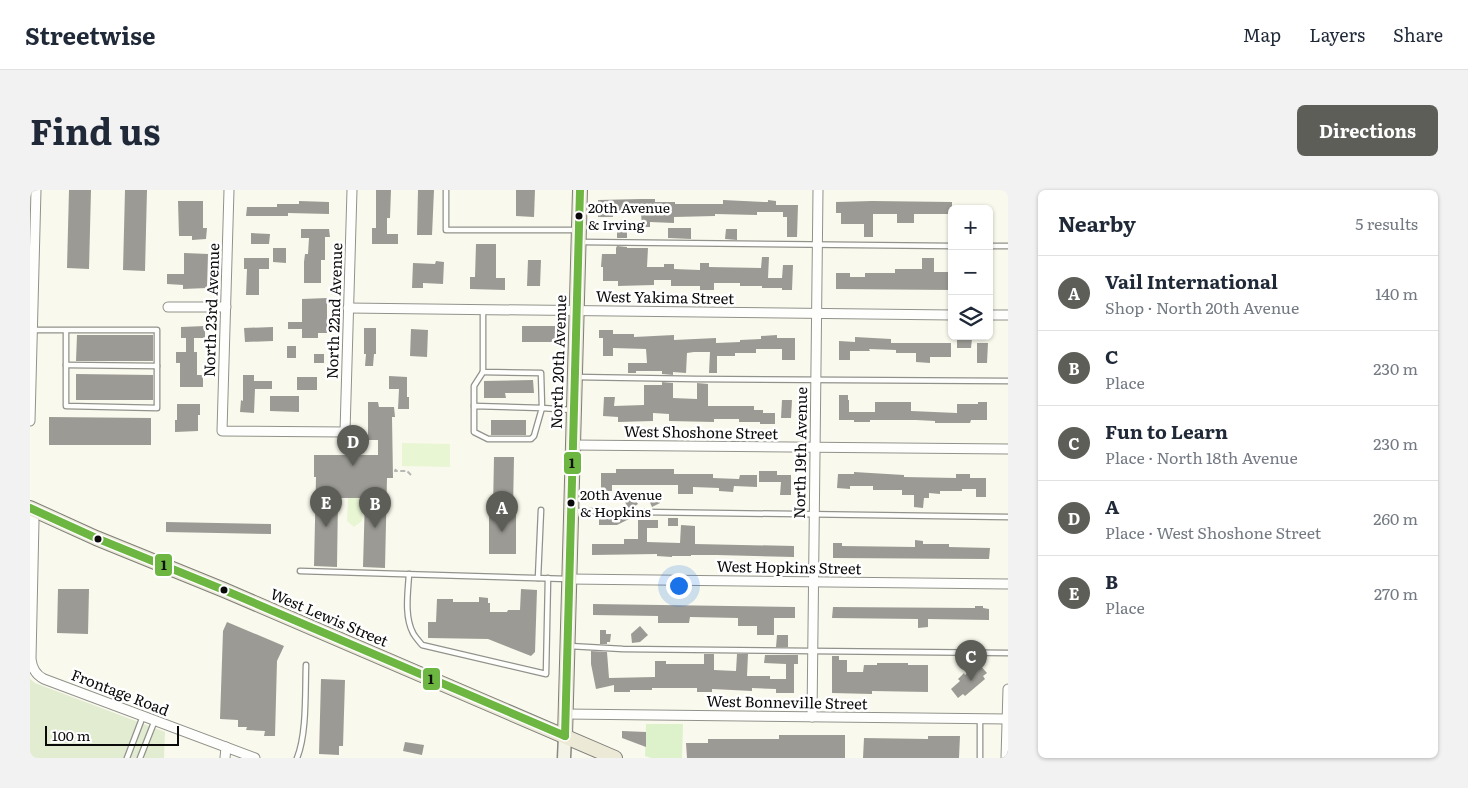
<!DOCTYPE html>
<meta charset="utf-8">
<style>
:root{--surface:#fff;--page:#f2f2f3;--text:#1f2937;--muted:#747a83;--line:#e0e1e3;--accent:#5e5e59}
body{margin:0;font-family:Literata,serif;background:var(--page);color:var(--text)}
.controls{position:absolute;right:15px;top:15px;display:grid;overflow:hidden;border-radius:8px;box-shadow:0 1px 4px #0004}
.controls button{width:45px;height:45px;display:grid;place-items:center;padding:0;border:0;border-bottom:1px solid var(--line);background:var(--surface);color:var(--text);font:25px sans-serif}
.scale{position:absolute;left:15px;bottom:12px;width:134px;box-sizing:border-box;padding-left:5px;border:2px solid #0a0a0a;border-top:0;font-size:14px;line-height:18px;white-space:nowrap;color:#0a0a0a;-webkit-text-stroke:4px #fff;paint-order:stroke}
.you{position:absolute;left:648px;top:395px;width:18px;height:18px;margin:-12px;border:4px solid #fff;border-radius:50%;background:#1a73e8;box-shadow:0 0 0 8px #1a73e833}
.badge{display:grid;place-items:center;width:32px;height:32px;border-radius:50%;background:var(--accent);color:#fff;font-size:16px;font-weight:700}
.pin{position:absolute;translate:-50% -41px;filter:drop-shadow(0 1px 2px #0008)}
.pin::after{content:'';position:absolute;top:26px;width:18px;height:15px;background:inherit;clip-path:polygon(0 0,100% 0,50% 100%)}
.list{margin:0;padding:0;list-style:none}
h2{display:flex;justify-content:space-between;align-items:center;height:65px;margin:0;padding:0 20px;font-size:21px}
h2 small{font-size:16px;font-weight:400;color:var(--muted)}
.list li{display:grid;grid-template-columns:32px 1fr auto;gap:15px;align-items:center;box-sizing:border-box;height:75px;padding:0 20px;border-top:1px solid var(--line)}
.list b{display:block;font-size:19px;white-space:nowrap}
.list p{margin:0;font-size:16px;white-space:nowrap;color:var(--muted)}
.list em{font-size:16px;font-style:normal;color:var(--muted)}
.icon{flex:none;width:28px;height:28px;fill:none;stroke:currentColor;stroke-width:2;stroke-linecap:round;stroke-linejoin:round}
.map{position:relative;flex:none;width:978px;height:568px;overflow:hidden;border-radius:8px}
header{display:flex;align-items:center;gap:30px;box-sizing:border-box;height:70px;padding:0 25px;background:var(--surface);border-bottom:1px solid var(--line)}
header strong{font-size:24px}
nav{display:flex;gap:28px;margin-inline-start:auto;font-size:18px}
.intro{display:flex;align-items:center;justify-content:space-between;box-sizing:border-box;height:120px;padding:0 30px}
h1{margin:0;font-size:35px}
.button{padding:12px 22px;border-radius:8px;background:var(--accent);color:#fff;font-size:18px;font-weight:700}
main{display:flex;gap:30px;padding:0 30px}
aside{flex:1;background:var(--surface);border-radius:8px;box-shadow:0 1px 4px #0004}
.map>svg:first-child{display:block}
.green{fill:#ddf2ca}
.cemetery{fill:#e2ecd0}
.pitch{fill:#e8f6d4}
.building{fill:#9c9a94}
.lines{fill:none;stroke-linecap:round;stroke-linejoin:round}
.lane-casing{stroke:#92928c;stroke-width:7}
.street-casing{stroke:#92928c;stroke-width:11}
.secondary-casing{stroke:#898883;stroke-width:15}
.primary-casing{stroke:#7f7f7a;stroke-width:16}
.path{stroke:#b7b7b5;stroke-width:2;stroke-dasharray:5 2.5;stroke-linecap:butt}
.lane{stroke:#fefefc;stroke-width:4.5}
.street{stroke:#fefefc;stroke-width:9}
.secondary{stroke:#f3f4e7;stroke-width:12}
.primary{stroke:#ecead6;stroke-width:14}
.bus-1-casing{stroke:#fff;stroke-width:11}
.bus-1{stroke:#6cb641;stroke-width:8}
.bus-dot{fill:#0a0a0a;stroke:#fff;stroke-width:2}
.labels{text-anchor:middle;stroke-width:5;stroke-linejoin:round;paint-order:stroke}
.bus-label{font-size:14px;fill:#0a0a0a;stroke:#fff;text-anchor:start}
.street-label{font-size:15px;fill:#0a0a0a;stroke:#fff}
.line-badge{stroke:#fff;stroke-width:2}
.pale-badge-label{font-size:14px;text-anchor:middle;font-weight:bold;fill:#111}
</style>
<header>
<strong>Streetwise</strong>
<nav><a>Map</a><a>Layers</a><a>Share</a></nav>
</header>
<div class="intro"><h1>Find us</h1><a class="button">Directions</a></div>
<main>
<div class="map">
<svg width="978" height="568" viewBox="0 0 978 568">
<rect width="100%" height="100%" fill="#faf9ed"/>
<path class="green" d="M616 534H653L652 568H621L615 566Z"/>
<path class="cemetery" d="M0 489 5 493 135 542 134 568H0Z"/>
<g class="pitch">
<path d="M372 253 420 254V277L372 276Z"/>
<path d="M318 308H329V310H333L332 331 324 337 317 331Z"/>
</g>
<g class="building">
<path d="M39 0H61L59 79 37 78Z"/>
<path d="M95 0H117L115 81 93 80Z"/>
<path d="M346 0H361L360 28H357V44H368V54H342V38H346Z"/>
<path d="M388 0H404L402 45H387Z"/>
<path d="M486 0H505L504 27 486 26Z"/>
<path d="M611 9H625V12H645V14H693V10L734 12H738V10L746 11V15H768L767 47H757V27H753V22H727V25L685 24V26L644 27V33L620 32V37H612L611 23 583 22V27H568V10Z"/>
<path d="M148 11H173V38H177L176 49 162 50V46H149Z"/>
<path d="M269 11 299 12V24L258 23V26H216L217 17H247V14H269Z"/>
<path d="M842 11 922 12V24H884V33H867V24H843V47H834V34H811V23H806V12Z"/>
<path d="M638 38H661V49L638 48Z"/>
<path d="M271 39H299L300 47H295V70H291V93H274V72L275 64H278L279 48H271Z"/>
<rect x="587" y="39" width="10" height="9"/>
<path d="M696 39H707V50L695 49Z"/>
<path d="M221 43 240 44 239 54H221Z"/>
<path d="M446 54H466V88H475V100L440 99V87H445Z"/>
<path d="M587 56 597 57V58H618L617 77H634V74H644V79L670 80V73H679V77L731 78 732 67H739L738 88H752L753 75H763L762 100H752V98H732V96H710V93H684V100H670V96H641V90H624V95L588 96V91H573V77H571L572 64H586V58Z"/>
<path d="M243 58H256V73L243 72Z"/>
<path d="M154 63 178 64 177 98 153 99V95L137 94V84H154Z"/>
<path d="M214 68H239V79H229V105H216L217 79H214Z"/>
<path d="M892 68H904V82H921V100L806 99V83H820V87H835V83H865V79H892Z"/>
<path d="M498 70H511L510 96H497Z"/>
<path d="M406 71 414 72 413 94 393 93V98H382L383 73 405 74Z"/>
<path d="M297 108V143H288V148H272V139H258V132H272V109Z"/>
<path d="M175 136V148H164V162H167V185H173V197H150V173H146V162H156V148H151V137Z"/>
<rect x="492" y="136" width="33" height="16"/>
<path d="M243 137V151L215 152 214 138Z"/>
<path d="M334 138H346V164H344L343 176H335L336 164H334Z"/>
<path d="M381 139 398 140 397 167 380 166Z"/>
<path d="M569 140H583V144H604V147L644 145V150L686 148V153L710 152V150L731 149V146L747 145V148H765V170H752V159H726V163H705V166H687V183H679L680 162H664L657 163 656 183 643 182V185L632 184V181H606V183H598V173H617L616 159 583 158V166H573V148H569Z"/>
<path d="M47 145H123V171H46Z"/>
<path d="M825 147 861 149V153H921V167H900V173L886 172V163H866V160L839 159 840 161H820V170H809V151L825 152Z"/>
<path d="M927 149H942L941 158H927Z"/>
<path d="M947 153H958L957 173H947Z"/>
<rect x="257" y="156" width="9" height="12"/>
<rect x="284" y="164" width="10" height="9"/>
<path d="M46 184 123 185V210H46Z"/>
<path d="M213 185H224V191H242V199H225L224 223 210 222 211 210 213 211Z"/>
<path d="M359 186 377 187V207H379V219H368L369 199H359Z"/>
<rect x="267" y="187" width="20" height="13"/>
<path d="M503 190 504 203H475L476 208H454V191Z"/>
<path d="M632 192 643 193V208L667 209V193L678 194V216H724V220H733V223H745V234H730V232H709V229H684V232L639 231V224L623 223V231L588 232V227L573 226 574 207H585L584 216 614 215V195H632Z"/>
<path d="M809 205H818V210H819V222H845V212H881V221L927 223V214H948V212H957V230H941L940 233H905V231L886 230H840V232H824V230H809Z"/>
<path d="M240 206H269V222L240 221Z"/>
<path d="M752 210H762L761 228H751Z"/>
<path d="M338 212H348L349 217H364L365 227H362L363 288H357L355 378 333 377 335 308H308L307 377 284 376 286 287H284V265H348V250H338Z"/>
<path d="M147 214H170V225H168V241L145 242V230H147Z"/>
<path d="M19 227 121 228V255H19Z"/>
<rect x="461" y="230" width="35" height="15"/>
<path d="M464 267H484L483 320H486V364H459V319H463Z"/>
<path d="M586 279H644V284H683V288L709 289 710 285H727V297L704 296 703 302 689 301V298L663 297V304H648V295H582V301H571V283H586Z"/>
<path d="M729 281H747V285H761V305H750L751 292H729Z"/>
<path d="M824 282 874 285V287L926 288V284H940V288H956V307H946V299H932V301H910V304L899 303V308H894L893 318 884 317V305H872V300H843V296H820V299L807 298 808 284H824Z"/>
<path d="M626 304 630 313 622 317 618 308Z"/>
<path d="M603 307 608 314 602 318H598L595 312Z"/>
<path d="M569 328H601L587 335H569Z"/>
<rect x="638" y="328" width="10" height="8"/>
<path d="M608 330H628V338H617V352L650 353 651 335 665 336V354L764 356V367L687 365H661V366H642V367L627 366V364L562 365V354H594V349H608Z"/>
<path d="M136 332 241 334V344L136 342Z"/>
<path d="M885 350 893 351V354H919V357L960 358 959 369 803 368V353H812V356L885 357Z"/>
<path d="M28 399H59L58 444 27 443Z"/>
<path d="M491 399 507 400 505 462 501 466 458 449 398 448V432H406L407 409H423V412H449V407L458 408V413H460V422H477L478 420H490Z"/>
<path d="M563 414 765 417V428H744V445H727V436H708V428L660 427 659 433H628V426L563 425Z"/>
<path d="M945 416H953V418L959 419V430L898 429V437L888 438V429L802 428 803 417 945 418Z"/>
<path d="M197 432 254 456 247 471 245 546H234L235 541 216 540 217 537H208V530L190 529 193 441Z"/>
<path d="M610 436 618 445 610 452 602 453 601 444Z"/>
<path d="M570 440H576V444H581L580 452H577V454H570Z"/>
<path d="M747 445H758V457H746Z"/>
<path d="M561 461 577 462 579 488 625 487V471H636V474H674V464H684V480L706 481 707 464H718L717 486H740V489H756V474L734 473 735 465H768V474H764V503H746V499L722 498V501L682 499V502H667V498H622V500H600V502H584V495L566 499 561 474Z"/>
<path d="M802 466H809V470H817V482H833L834 475H847V473H878V475H898V502L842 501V504L802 503Z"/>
<path d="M948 473 957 483 953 486 955 489 935 506 933 504 928 508 921 499 930 491 928 489 934 483 935 485Z"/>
<path d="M291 489 315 490 313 556H309V565L289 564Z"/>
<path d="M592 541 616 542V557L592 548Z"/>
<path d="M749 545H815V568H657L656 553H678V549H749Z"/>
<path d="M898 546H930L929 568H833L834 548 898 549Z"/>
<path d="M375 552 394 555 392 565 373 561Z"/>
</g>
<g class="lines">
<g class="lane-casing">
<g id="lane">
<path d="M416 0V40H548"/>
<path d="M551 52 922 56"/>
<path d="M959 56H978"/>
<path d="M453 120V182L511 183 512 218 444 216V242L458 249H501L504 246 512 218 542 220"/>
<path d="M2 140H127V218L36 216V140"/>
<path d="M36 175 127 176"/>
<path d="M546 187 665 189 978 191"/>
<path d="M444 216V196L453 182"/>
<path d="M542 321 978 327"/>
<path d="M270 381 538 389"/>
<path d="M379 384C378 402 374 426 383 443 385 447 389 451 392 455L516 484 518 388"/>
<path d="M508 388 511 320"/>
<path d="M539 456 593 459 978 463"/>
<path d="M97 568 113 526"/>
<path d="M110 568 125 530"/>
<path d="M267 568C277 544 275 501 276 475"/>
<path d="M950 568V529"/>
</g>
</g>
<g class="street-casing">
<g id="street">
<path d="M199 0 192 241 315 242 322 0"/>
<path d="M138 117H196"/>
<path d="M318 118 922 125"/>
<path d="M959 125H978"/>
<path d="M0 231 6 0"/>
<path d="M543 255 978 259"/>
<path d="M1 317 4 331 1 469C2 478 6 485 14 489L225 568"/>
<path d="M539 389 978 394"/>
<path d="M535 524 978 529"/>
<path d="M782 527 788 0"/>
<path d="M195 568 196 557"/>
<path d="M976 568 978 499"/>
</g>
</g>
<g class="secondary-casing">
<path id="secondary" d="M534 568 535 546"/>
</g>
<g class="primary-casing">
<g id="primary">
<path d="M0 318 66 348 194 400 585 568"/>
<path d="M535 546 550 0"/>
</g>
</g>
<path class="path" d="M366 279 365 281H377L381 285"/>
<use href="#lane" class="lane"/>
<use href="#street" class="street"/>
<use href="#secondary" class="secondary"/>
<use href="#primary" class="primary"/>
<g class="bus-1-casing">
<g id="bus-1">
<path d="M0 318 66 348 194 400 535 546"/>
<path d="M535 546 550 0"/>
</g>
</g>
<use href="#bus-1" class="bus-1"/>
</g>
<g class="bus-dot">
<circle cx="549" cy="26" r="4.5"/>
<circle cx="541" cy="313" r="4.5"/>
<circle cx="68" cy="349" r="4.5"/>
<circle cx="194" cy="400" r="4.5"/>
</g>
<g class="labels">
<g class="bus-label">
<text x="558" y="23">20th Avenue<tspan x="558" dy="17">&amp; Irving</tspan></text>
<text x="550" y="310">20th Avenue<tspan x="550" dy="17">&amp; Hopkins</tspan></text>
</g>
<g class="street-label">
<text transform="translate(635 108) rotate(1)" y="5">West Yakima Street</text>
<text transform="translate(182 120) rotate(-88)" y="5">North 23rd Avenue</text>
<text transform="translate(305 121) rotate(-88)" y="5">North 22nd Avenue</text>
<text transform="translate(529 172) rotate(-88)" y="5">North 20th Avenue</text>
<text transform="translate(671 243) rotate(1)" y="5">West Shoshone Street</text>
<text transform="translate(771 263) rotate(-89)" y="5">North 19th Avenue</text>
<text transform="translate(759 378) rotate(1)" y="5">West Hopkins Street</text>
<text transform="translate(299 428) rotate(23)" y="5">West Lewis Street</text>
<text transform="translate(90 503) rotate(21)" y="5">Frontage Road</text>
<text transform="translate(757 513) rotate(1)" y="5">West Bonneville Street</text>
</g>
</g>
<g class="line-badge">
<rect x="533" y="261" width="19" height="24" rx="5" fill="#6cb641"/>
<rect x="124" y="363" width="19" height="24" rx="5" fill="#6cb641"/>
<rect x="392" y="477" width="19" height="24" rx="5" fill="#6cb641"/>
</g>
<g class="pale-badge-label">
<text x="542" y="278">1</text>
<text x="134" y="380">1</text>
<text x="401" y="494">1</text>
</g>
</svg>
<div class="controls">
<button>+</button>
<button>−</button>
<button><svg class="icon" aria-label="layers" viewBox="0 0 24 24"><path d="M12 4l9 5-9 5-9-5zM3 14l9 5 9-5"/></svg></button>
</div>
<div class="scale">100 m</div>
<div class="you"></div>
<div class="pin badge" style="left:472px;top:342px">A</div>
<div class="pin badge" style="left:345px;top:338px">B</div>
<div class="pin badge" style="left:941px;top:491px">C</div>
<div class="pin badge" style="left:323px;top:276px">D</div>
<div class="pin badge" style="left:296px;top:337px">E</div>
</div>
<aside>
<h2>Nearby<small>5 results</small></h2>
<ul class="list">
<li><span class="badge">A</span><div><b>Vail International</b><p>Shop · North 20th Avenue</p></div><em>140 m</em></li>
<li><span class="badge">B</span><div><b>C</b><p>Place</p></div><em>230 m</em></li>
<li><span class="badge">C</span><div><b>Fun to Learn</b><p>Place · North 18th Avenue</p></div><em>230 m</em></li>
<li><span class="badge">D</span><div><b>A</b><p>Place · West Shoshone Street</p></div><em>260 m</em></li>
<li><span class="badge">E</span><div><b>B</b><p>Place</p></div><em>270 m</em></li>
</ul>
</aside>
</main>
